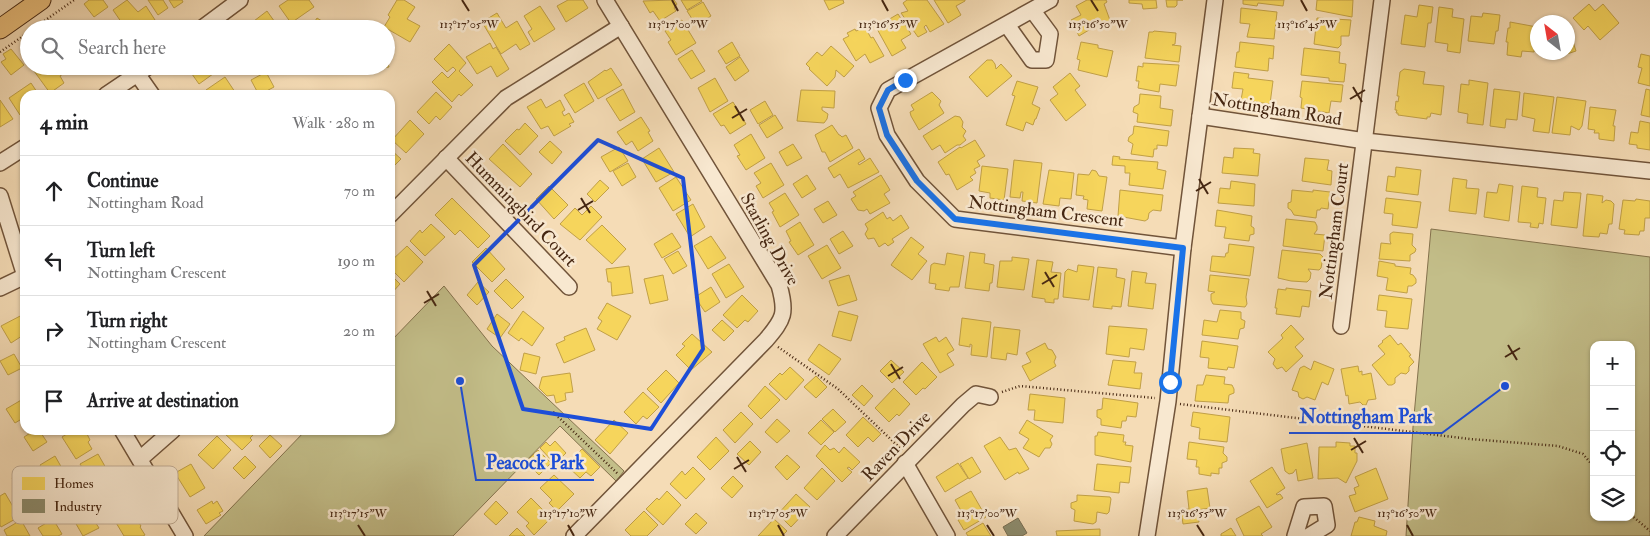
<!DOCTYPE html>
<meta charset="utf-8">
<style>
:root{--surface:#fff;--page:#f2f2f2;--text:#202124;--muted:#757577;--line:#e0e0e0}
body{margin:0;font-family:"IM FELL Double Pica",serif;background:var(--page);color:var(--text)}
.controls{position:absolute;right:15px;bottom:15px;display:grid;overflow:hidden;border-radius:10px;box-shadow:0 1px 4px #0004}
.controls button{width:45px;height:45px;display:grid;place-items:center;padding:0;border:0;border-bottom:1px solid var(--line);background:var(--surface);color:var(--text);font:25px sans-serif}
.compass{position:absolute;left:1530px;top:15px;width:45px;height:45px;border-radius:50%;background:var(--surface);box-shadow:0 1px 4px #0004;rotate:329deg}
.stop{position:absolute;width:15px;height:15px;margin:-11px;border:4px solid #1a73e8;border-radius:50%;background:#fff}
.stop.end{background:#1a73e8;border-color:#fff;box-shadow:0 1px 5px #0008}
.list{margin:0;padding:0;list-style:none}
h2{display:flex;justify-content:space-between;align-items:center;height:65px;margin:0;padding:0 20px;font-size:21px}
h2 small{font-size:16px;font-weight:400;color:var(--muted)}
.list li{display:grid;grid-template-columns:32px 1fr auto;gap:15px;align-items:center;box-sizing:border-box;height:70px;padding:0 20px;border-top:1px solid var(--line)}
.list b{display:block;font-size:19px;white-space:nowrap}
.list p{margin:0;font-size:16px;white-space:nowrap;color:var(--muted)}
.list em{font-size:16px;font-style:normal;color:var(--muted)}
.icon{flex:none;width:28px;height:28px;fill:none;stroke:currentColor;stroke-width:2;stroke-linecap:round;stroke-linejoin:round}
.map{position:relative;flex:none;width:1650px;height:536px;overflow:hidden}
.search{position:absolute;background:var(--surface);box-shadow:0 1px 4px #0004;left:20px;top:20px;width:375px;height:55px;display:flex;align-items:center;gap:12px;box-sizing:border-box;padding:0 18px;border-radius:28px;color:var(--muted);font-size:19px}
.panel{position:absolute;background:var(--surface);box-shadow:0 1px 4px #0004;left:20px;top:90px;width:375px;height:345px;border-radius:15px}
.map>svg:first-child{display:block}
.green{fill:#c3be89;stroke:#84724d;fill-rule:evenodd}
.homes{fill:#f6d55c;stroke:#c1a046}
.industry{fill:#8c8c6e;stroke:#776d52}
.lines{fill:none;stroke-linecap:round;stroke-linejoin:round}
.minor-casing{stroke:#71543a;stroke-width:18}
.major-casing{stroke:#452611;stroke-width:21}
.path{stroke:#452611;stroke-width:2.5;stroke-dasharray:1 2.5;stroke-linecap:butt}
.minor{stroke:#f8e8d0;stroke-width:15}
.major{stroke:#eabe7b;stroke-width:19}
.route{stroke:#1a73e8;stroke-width:6}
.marked{fill:none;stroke:#1d4ed8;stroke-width:4;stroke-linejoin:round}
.ticks{fill:none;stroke:#452611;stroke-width:2}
.labels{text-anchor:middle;stroke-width:5;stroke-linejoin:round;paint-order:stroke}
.street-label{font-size:18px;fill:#452611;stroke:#f8e8d0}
.key{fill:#f8e8d0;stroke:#c2ae97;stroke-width:1}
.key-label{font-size:14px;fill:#452611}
.ticks-label{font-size:12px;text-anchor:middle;fill:#452611;stroke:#f8e8d0;stroke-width:5;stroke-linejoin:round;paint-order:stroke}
.leader{fill:none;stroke:#1d4ed8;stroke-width:2}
.callout-dot{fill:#1d4ed8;stroke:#f8e8d0;stroke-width:2}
.callout-label{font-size:19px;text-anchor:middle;font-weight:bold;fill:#1d4ed8;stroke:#f8e8d0;stroke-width:5;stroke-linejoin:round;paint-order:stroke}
</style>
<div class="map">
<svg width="1650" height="536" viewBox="0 0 1650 536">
<rect width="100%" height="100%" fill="#f5dcb6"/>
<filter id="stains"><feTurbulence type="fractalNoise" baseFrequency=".004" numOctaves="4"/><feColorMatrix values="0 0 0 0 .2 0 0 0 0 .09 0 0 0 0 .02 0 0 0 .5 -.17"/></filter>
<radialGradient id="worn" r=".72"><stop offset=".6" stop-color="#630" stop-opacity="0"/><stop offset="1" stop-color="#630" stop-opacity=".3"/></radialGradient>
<g class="green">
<path d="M1431 229 1650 257V536H1406L1413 427ZM1594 345H1631V517H1594Z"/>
<path d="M444 286 492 346 624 471 616 481 560 426 453 536H204L306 430H390V342Z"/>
</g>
<g class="homes">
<path d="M89 0H103L108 7 94 17 84 4Z"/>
<path d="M127 0 138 12 146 6 155 20 143 29H126L113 10Z"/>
<path d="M148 0H163L168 8 158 15Z"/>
<path d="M169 0H182L183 2 174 8Z"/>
<path d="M288 0H309L314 7 291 23 279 6Z"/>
<path d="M397 0H404L415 7 407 19 420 26 410 42 384 27 390 17 388 15Z"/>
<path d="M568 0H583L588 8 566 22 557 6Z"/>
<path d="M674 0 677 4 674 8 676 11 660 21 653 11 650 13 643 1Z"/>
<path d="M681 0H701L702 1 687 10Z"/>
<path d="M824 0H843L844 3 829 10Z"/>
<path d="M907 0H927L944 24 930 32 926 25 924 27 927 32 918 37 901 13 908 11 903 3Z"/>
<path d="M934 0H965V1L956 6 961 15 948 23Z"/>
<path d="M1087 0H1106L1107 2 1104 4 1111 23 1101 28 1099 24 1079 36 1071 20 1081 15 1076 6Z"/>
<path d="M1129 0H1156L1157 8 1143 9 1142 4 1129 3Z"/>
<path d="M1166 0H1183H1177V5L1175 7H1167Z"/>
<path d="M1243 0H1284L1283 6 1258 3 1257 6 1243 4Z"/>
<path d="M1317 0H1353L1352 17 1316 10Z"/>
<path d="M703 2 711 16 696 25 687 11Z"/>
<path d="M1589 4 1595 11 1603 4 1619 23 1600 40 1588 26 1584 30 1573 18Z"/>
<path d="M1419 5 1433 7 1431 23H1428L1425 47 1401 44 1405 15 1417 17Z"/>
<path d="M540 6 555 29 534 42 528 32 532 29 524 16Z"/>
<path d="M1439 7 1453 9 1452 17 1464 19 1460 53 1447 51 1448 44 1435 42Z"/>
<path d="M1241 8 1277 12 1274 39 1247 37 1250 24 1240 23Z"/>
<path d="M267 11 277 25 272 29H260L254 21Z"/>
<path d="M497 13 506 28 517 21 530 44 520 50 516 44 501 54 482 22Z"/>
<path d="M1483 13 1500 15 1498 31H1496L1494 44 1468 41 1471 16 1482 17Z"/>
<path d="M898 14 911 34 901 40 906 48 892 56 876 27Z"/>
<path d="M317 18 333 28 332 29H310Z"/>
<path d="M1317 18 1351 20 1349 36H1341V45L1338 48 1314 44Z"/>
<path d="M53 20 61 29H44L43 27Z"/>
<path d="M682 20 696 43 676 55 668 42 671 40 665 31Z"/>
<path d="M113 22 117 29H104Z"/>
<path d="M1510 22 1537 27 1534 52 1522 51 1521 57 1507 55 1508 42H1506L1508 28H1510Z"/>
<path d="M1568 26 1576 51 1552 59 1550 52H1568Z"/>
<path d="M865 27 871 38 873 37 884 56 870 63 865 54 856 61 843 39 849 36 847 33 855 29 856 31Z"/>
<path d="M1154 31 1176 33 1175 44 1172 45 1181 46 1179 62 1145 58 1149 32H1153Z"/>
<path d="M732 42 740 56 726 64 718 51Z"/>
<path d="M1081 42 1098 45V48L1113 51 1107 77 1078 70 1080 60 1077 59Z"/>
<path d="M1240 42 1274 46 1273 59 1269 58 1268 71 1235 67 1237 52H1239Z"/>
<path d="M490 43 493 49 496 47 509 69 497 77 491 66 477 74 466 57Z"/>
<path d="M449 44 466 63 459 71 473 85 461 96 459 94 452 102 432 82 442 72 448 78 456 70 453 67 447 72 434 59Z"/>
<path d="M831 46 854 66 844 77 836 70 835 77 827 86 809 69 810 68 806 64 817 52 822 56Z"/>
<path d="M1304 48 1340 52 1339 63 1346 64 1344 82 1329 81V78L1301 75Z"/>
<path d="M11 49 24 65 11 75 1 62 6 59 3 54Z"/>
<path d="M692 50 705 71 691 79 678 59Z"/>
<path d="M1641 54 1650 56V86L1638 83 1642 68 1638 67Z"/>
<path d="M386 57 389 67 362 71 361 66H386Z"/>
<path d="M740 57 749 71 735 81 726 67Z"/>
<path d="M987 60H992L995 64 996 69 1001 64 1012 76 987 97 969 77Z"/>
<path d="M1143 63 1179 65 1176 86 1160 84 1159 92 1138 88 1139 81H1136L1138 66 1143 67Z"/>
<path d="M40 66H63L67 71 60 76 64 83 50 93 34 71Z"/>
<path d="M189 66H224L199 84 187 67Z"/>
<path d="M611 68 622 85 598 99 588 82 605 70 606 71Z"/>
<path d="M1404 69 1425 72 1423 84 1444 86 1441 115 1431 113 1430 117H1427V119L1398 115V113H1396L1397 110H1395L1396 101 1398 102 1399 96H1397L1400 72Z"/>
<path d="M266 72 274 87 259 95 251 80Z"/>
<path d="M1234 72 1249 74 1248 78 1273 81 1270 104 1241 100 1243 89 1232 88Z"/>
<path d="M1070 73 1080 86 1075 90 1086 105 1066 121 1050 100 1058 94 1053 87Z"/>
<path d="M225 77 237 95H209L206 90Z"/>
<path d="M715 78 728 101 710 112 698 88Z"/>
<path d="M1469 80 1488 83 1483 125 1467 123 1468 114 1458 112 1461 84 1469 85Z"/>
<path d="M1017 81 1038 87 1032 104 1040 108 1036 119H1035L1033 125 1026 122 1023 131 1006 125 1015 96 1012 95Z"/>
<path d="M1302 81 1343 85 1341 102 1331 101 1329 113 1301 108 1302 98 1300 97Z"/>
<path d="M31 83 39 95H25V111L20 115 9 98Z"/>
<path d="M584 83 594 101 575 113 564 95Z"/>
<path d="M623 89 635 112 620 121 606 99Z"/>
<path d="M1494 89 1520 92 1517 120 1506 119 1505 128 1490 126Z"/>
<path d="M1646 89 1650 90V117L1641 115Z"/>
<path d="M801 90 835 91 834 108 822 107V110L828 114 827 119 824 123 797 121Z"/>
<path d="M436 92 452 107 440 120 436 116 429 124 417 112Z"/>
<path d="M932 92 941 101 939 105 944 113 919 130 911 116 910 112 914 110 911 105Z"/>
<path d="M1524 93 1554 97 1549 133 1533 131 1535 119 1522 116Z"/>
<path d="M1140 94 1161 96 1160 108 1173 110 1171 126 1137 122 1138 114 1133 112 1134 107 1139 104Z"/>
<path d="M1557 97 1586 101 1582 126 1579 130 1571 126 1570 135 1552 133Z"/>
<path d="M541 99 546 108 560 100 565 110 562 112 564 116 569 113 574 122 569 124 571 126 554 136 548 126 541 129 527 107Z"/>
<path d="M0 100 13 119 0 127Z"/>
<path d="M765 101 773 115 758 124 750 110Z"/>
<path d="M733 102 746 124 730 134 724 125 721 126 713 114Z"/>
<path d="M1590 107 1616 110 1613 126H1615L1614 141 1599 139V133H1594L1595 130 1588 129Z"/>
<path d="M775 115 783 128 767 138 759 125Z"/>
<path d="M955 116 960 117 963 122 962 127 966 131 963 136 966 140 960 145H957L945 153 940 145 932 150 923 136Z"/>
<path d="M641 117 650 131 648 132 653 141 638 151 632 141 626 145 617 132Z"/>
<path d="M410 120 424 134 406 153 392 140Z"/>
<path d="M1640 121 1650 123V150L1637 148V145L1629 144 1631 132 1638 133Z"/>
<path d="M525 123 538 136 520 155 505 141 517 129 519 130Z"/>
<path d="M832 125 839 135H840L842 137 846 135 853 148 830 162 825 152H822L815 135Z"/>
<path d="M1134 126 1169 131 1167 146 1157 145V149H1154L1153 157 1131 154 1133 144 1128 141 1129 137 1133 134Z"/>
<path d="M751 134 765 158 746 170 737 156 740 155 734 145Z"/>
<path d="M975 140 985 156 977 161 980 166 974 169 976 173 970 177 973 180 957 190 949 174 946 175 938 162 960 147 961 148Z"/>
<path d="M550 141 562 152 552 164 539 152Z"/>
<path d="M503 144 532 174 520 187 489 159Z"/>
<path d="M793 144 802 158 787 166 779 152Z"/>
<path d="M619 147 628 161 610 172 601 157Z"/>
<path d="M659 148 674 172 656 182 642 159Z"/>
<path d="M1234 148 1254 149 1253 153 1260 154 1258 176 1222 173 1224 157 1233 158Z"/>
<path d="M390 149 401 159 390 170Z"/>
<path d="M859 149 865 159 858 163 859 165 870 158 879 172 848 188 840 174 834 178 828 168Z"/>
<path d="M1113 156 1120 157 1119 159 1158 162 1157 169 1166 171 1163 189 1129 185 1130 173H1125V166L1112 165Z"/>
<path d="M1305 158 1329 160 1327 170 1332 171 1331 185 1302 181Z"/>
<path d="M1014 160 1042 163 1037 203 1022 201 1023 192H1021L1020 198 1010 197Z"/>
<path d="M628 163 636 177 622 186 613 171Z"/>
<path d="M771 163 784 185 763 198 756 186 761 183 754 173Z"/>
<path d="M982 166 1008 169 1004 200 990 198V193L979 191Z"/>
<path d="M1396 167 1421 170 1418 195 1386 191 1388 176 1395 177Z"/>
<path d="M1049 170 1074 173 1071 199 1060 198 1059 206 1043 204Z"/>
<path d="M1092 170 1096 171 1099 176 1107 177 1102 211 1087 209 1088 200 1083 199 1084 196 1076 195 1078 174 1089 175Z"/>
<path d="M807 175 816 189 802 198 793 184Z"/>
<path d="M881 175 890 190 884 194 890 203 870 214 867 209 864 211 858 210 851 199 856 196 853 192Z"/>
<path d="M676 177 691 200 673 211 659 188Z"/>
<path d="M1453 178 1467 180 1466 188 1479 189 1476 214 1449 211Z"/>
<path d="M600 180 609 188 595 202 587 194Z"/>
<path d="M1231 181 1255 184 1254 206 1218 203 1220 188 1230 189Z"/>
<path d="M1499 184 1513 186 1509 221 1484 217 1487 192 1497 193Z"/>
<path d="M549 186 568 205 554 219 536 199Z"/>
<path d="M1522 186 1538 188 1537 197 1546 198 1543 224 1539 223 1538 228 1530 227 1531 223 1518 222Z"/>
<path d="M1120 190 1163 195 1161 211 1153 210 1149 213 1148 219 1145 221 1118 216Z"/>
<path d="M1292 190 1313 192V190L1330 192 1328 209 1321 208 1320 210H1317L1316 218 1294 215 1291 210 1288 208V203L1291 202Z"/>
<path d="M1564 192 1581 193 1577 228 1551 225 1554 200 1563 201Z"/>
<path d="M785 193 799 215 780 227 772 212 774 211 769 203Z"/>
<path d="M1587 194 1603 196 1602 203 1606 200 1611 201 1614 204 1612 224H1609L1607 234 1600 233 1599 237 1583 236Z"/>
<path d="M452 198 490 236 478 248 460 230 455 235 435 215Z"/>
<path d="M1386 198 1421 202 1417 228 1392 225 1393 214 1384 213Z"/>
<path d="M1636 199 1650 201V218H1645L1644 231H1640L1639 235 1624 234 1625 230 1619 229 1623 200 1635 201Z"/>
<path d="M828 201 837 215 823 223 814 209Z"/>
<path d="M693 204 705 227 690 237 676 214Z"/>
<path d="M591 206 602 217 580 240 560 224 575 208 582 215Z"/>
<path d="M1217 210 1252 216 1251 226 1254 228V234L1250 235 1249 241 1224 238 1226 227 1215 226Z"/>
<path d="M883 212 887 219 890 217 893 221 901 215 909 228 892 239 894 242 888 246 885 243 879 247 874 238 868 239 865 234 868 229 865 224Z"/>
<path d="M1286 219 1315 222 1317 226V230L1314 234 1325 235 1323 251 1283 246Z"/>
<path d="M800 222 814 245 798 255 789 242 791 241 786 231Z"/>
<path d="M431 224 445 237 425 256 410 241 420 230 422 233Z"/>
<path d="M602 225 626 249 612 264 586 240Z"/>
<path d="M843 231 853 246 839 254 830 239Z"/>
<path d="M1393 232 1413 234 1412 245 1416 249 1415 252 1410 255V261L1379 259 1381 243 1391 244 1390 241V234Z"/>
<path d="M672 233 681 247 662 258 654 244Z"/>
<path d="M711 236 726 258 708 269 694 246Z"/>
<path d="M911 237 924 247 918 254 927 261 912 280 891 265Z"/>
<path d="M1229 244 1254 247 1250 276 1210 271 1212 256 1225 257 1226 253H1228Z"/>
<path d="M827 245 841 268 822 279 808 256Z"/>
<path d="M407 246 423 262 404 282 390 268V262Z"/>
<path d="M486 248 505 269 492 282 472 262Z"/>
<path d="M1282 250 1320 254 1323 257 1321 268 1319 270 1308 269 1311 273 1310 279 1307 282 1291 281 1278 278Z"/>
<path d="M678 251 687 266 673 274 664 259Z"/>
<path d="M970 252 985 254 984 263 994 265 992 283H990L989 291 965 288Z"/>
<path d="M947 253 964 256 959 287H950L949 291 935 289 936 284 929 283 931 265 934 263 945 265Z"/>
<path d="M1012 257 1029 259 1024 290 997 287 1000 261H1012Z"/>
<path d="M1037 260 1053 262 1051 272 1061 273 1058 299H1054V303L1045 302V299L1032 297Z"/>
<path d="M1379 261 1395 264V266L1411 268 1410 274 1413 275 1416 279V283L1412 286H1408L1407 293 1386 290 1388 278 1377 276Z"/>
<path d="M729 264 744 287 726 298 712 274Z"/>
<path d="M1078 265 1094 267 1089 300 1063 297 1065 272 1068 269 1077 272Z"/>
<path d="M629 266 633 293 612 296 611 282H608L606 269Z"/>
<path d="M1098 267 1117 269 1116 277 1125 279 1121 307 1112 306V309L1093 307Z"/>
<path d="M1132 271 1147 273 1145 283 1156 284 1153 309 1128 306Z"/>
<path d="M390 274 400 284 390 295Z"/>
<path d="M663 275 668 300 650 304 644 279Z"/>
<path d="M849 275 857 300 838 306 829 281Z"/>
<path d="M1210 275 1249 279 1246 297 1247 304 1245 307 1213 304 1211 300V294L1215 292 1208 291Z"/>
<path d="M506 279 524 297 512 309 494 291Z"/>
<path d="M478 282 489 292 477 305 467 295Z"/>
<path d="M711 287 720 302 705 312 695 297Z"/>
<path d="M1286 288 1311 291 1309 307 1302 306 1300 317 1276 314 1277 308H1275L1278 289 1286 290Z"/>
<path d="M742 295 758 311 748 322 745 320 737 328 723 315Z"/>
<path d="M1379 295 1412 299 1408 329 1385 327 1387 311 1377 310Z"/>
<path d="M607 303 631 316 617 340 597 329 602 321 598 318Z"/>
<path d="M1220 310 1241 312V319L1245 321 1244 328 1240 329 1238 339 1202 335 1204 320 1217 322Z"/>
<path d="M523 311 544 328 532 346 521 338 519 341 508 333Z"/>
<path d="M839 311 858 316 851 341 832 336Z"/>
<path d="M24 314 25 334 11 343 1 326Z"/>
<path d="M497 314 510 324 500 338 487 329Z"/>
<path d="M962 318 991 322 987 357 971 355 972 345 970 344V347L959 345Z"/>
<path d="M722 320 734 331 724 341 712 330Z"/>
<path d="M1291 325 1304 339 1295 347 1303 356 1286 372 1282 367 1277 369 1273 364 1275 359 1268 352 1283 338 1281 335Z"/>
<path d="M1109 326 1147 329 1144 350 1130 348 1129 357 1106 354Z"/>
<path d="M994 327 1020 330 1017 355 1007 353 1006 360 991 358Z"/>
<path d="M586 328 595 350 564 363 556 344 565 340 564 337Z"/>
<path d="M692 334 712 352 691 370 676 355 685 346 682 344Z"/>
<path d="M1390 335 1398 345 1401 343 1411 355 1409 356 1414 362 1409 367V371L1406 374 1401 373 1395 378V383L1392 385H1388L1372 365 1385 354 1378 346 1383 342 1382 341Z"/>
<path d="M936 337 939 342 946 337 954 350 947 354 954 365 940 373 923 344Z"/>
<path d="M1202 341 1238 346 1234 368 1228 367 1227 370 1208 368 1209 358 1200 357Z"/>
<path d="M1045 343 1048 349 1052 350 1056 357 1054 362 1056 366 1030 381 1022 366 1031 362 1026 353Z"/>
<path d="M819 344 841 359 829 375 808 360Z"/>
<path d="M524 353 540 357 536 374 520 370Z"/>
<path d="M14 354 22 368 8 375 0 361Z"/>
<path d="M891 360 904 372 892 383 880 371Z"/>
<path d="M1113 360 1136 362 1134 373H1142L1140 389 1108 385Z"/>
<path d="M1314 361 1334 369 1328 385 1322 382 1315 400 1307 397 1303 399 1299 397 1298 392 1292 390 1300 368 1304 366 1311 370Z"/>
<path d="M922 362 937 377 925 389 923 388 916 395 903 382Z"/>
<path d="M1358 366 1359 372 1362 371V375L1371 373 1376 399 1368 400 1366 405H1363L1360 402 1349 404 1348 395 1346 396 1341 369Z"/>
<path d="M790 367 804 380 786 400 769 384 780 373 782 375Z"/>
<path d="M666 370 679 383 661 403 647 389Z"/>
<path d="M570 373 573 392 565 393 566 400 556 403 554 395 547 396 539 388 542 377Z"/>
<path d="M1206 375 1225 377 1224 384 1232 385 1234 389V393L1229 395 1228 403 1195 401 1197 385H1203Z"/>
<path d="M816 376 827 387 816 398 804 387Z"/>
<path d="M862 385 873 396 864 406 852 395Z"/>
<path d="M765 386 780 400 761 419 748 406Z"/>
<path d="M894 388 910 404 899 416 897 414 889 422 875 408Z"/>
<path d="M643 392 659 407 647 419 643 416 636 424 624 412Z"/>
<path d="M1030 394 1065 398 1063 423 1034 420 1035 410H1028Z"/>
<path d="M1103 398 1138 403 1136 417 1127 416 1126 421H1122L1121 428 1101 425V419L1097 417V410L1102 409Z"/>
<path d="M23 399 25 402V417L15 423 6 409Z"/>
<path d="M833 409 846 422 835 432 822 419Z"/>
<path d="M741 412 753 424 735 443 723 430Z"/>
<path d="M1193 412 1230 417 1227 442 1199 439 1200 428 1191 426Z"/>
<path d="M863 417 881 434 873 442 868 437 858 447 846 435Z"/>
<path d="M777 419 790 431 777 443 765 432Z"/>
<path d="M614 420 628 433 610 454 595 440Z"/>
<path d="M821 420 834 432 821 445 808 433Z"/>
<path d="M1027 420 1053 436 1050 440 1052 444 1050 448H1045L1039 457 1023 448 1029 439 1019 433Z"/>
<path d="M35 430H39L47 442 33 451 24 437Z"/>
<path d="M73 430H85L90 440 88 442 92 449 76 459 62 437Z"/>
<path d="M224 430H258L250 438 252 440 242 450 223 432Z"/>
<path d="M1098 432 1124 435 1123 442H1126L1125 445 1133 446 1131 462 1095 455V436H1097Z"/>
<path d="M270 435 282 446 270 458 259 446Z"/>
<path d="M217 436 231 450 213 469 198 455Z"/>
<path d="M716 437 729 451 710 470 697 457Z"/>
<path d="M1000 437 1009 450 1016 448 1029 469 1019 474 1018 472 1005 480 984 446Z"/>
<path d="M555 441 566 453 555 464 540 448 546 442 550 446Z"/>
<path d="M750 441 761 452 749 465 737 454Z"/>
<path d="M1189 442 1224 447 1223 453 1227 457V461L1222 463V468H1219V474L1211 473V476L1199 474V467H1196L1197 460 1187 459Z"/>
<path d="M1336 442 1350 443V446H1355V453H1357V461L1346 483 1338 478 1318 479 1319 447H1336Z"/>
<path d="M1307 443 1313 478 1298 481 1296 469 1293 473 1289 474 1285 471 1281 449Z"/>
<path d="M825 445 830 450 834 448 839 453 844 447 860 462 852 470 849 467 847 468 852 472 842 482 816 456Z"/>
<path d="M582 449 600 467 591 476 586 472 580 478 566 465Z"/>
<path d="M538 450 551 463 539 475 526 462Z"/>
<path d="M98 454 111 477 94 487 80 464Z"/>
<path d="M787 455 800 467 787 480 775 467Z"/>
<path d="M55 456 63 470 49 479 40 465Z"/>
<path d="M245 456 256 467 244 479 233 468Z"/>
<path d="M972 457 981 472 969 479 960 464Z"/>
<path d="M958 463 968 478 945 492 936 477Z"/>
<path d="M191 464 205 488 190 497 175 473Z"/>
<path d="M1097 464 1131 467 1129 483 1120 482 1119 493 1094 490Z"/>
<path d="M693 467 705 479 686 499 670 484 682 471 685 475Z"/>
<path d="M1272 467 1285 488 1276 494 1277 495 1280 494 1283 498 1267 508 1250 481Z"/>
<path d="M822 468 835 481 817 500 804 488Z"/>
<path d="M1376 468 1388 499 1355 512 1349 496 1356 494 1354 488 1359 486 1355 477Z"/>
<path d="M26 470 34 484 20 492 12 478Z"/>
<path d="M554 475 574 494 557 511 549 503 552 500 540 488Z"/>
<path d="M733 476 743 486 732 498 721 488Z"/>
<path d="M1207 488 1210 508 1197 510 1199 522 1183 524 1181 510 1189 509 1187 491Z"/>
<path d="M667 491 681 505 663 525 646 509 657 498 659 500Z"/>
<path d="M971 491 986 517 964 530 958 520 964 516 955 500Z"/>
<path d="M5 493 19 517 1 527 0 525V496Z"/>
<path d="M796 494 810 507 791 527 778 514Z"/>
<path d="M1077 495 1110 497 1111 499 1109 512 1107 514 1097 512 1096 522 1093 524 1074 521 1075 510 1071 508V503L1077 501Z"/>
<path d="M531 498 551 518 534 535 526 526 529 523 517 512Z"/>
<path d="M212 501 213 504 217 501 223 511 219 513 221 515 206 524 197 510Z"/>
<path d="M496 501 508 513 496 525 484 514Z"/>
<path d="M1259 506 1272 527 1261 534 1263 536H1244L1236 519Z"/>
<path d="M132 511 141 526 140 527 145 535 143 536H124L115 521Z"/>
<path d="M644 511 658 525 647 536H631L625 530Z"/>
<path d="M696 513 707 523 696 534 685 524Z"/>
<path d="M90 514 99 528 83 536 75 522Z"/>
<path d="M1359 517 1375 521 1374 526 1387 531 1386 536H1351L1355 522H1357Z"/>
<path d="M53 519 62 534 58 536H43L38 528Z"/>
<path d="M774 519 787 531 782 536H758Z"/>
<path d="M21 520 30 536H7L4 530Z"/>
<path d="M983 523 991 536H968L966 533Z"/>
<path d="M517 528 525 536H509Z"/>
<path d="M1231 528 1236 536H1221V534Z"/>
<path d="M1100 529V536H1057L1056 531Z"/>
</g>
<path class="industry" d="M1018 518 1027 533 1022 536H1008L1003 527Z"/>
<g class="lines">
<g class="minor-casing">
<g id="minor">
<path d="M1050 0 888 90 879 108 887 135 917 181 955 219 1183 248"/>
<path d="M1007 25 1032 60H1046L1050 34 1033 11"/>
<path d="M201 29 240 0"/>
<path d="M138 75 152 95"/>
<path d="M106 95 149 66"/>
<path d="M1200 116 1365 141 1650 171"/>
<path d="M446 158 569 287"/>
<path d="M0 163 25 147"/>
<path d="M0 196 25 276"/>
<path d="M390 215 506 98 621 26"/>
<path d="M0 288 25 276"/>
<path d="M1341 326 1382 0"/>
<path d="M122 430 185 536"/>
<path d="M140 459 173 430"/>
<path d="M905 463 947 536"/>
<path d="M574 536 766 340C784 319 787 313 779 285L605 0"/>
<path d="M835 536 963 405 976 394 990 397"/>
<path d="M1147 536 1168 401 1183 248 1215 0"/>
<path d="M1295 536 1304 507 1324 506 1327 525 1309 536"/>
</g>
</g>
<g class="major-casing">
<path id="major" d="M0 29 41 0"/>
</g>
<g class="path">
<path d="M33 29 74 0"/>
<path d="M0 52 29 32"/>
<path d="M778 347 838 389 902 450"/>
<path d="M1002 392 1020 386 1155 398"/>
<path d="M1180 404 1470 439 1558 446 1583 454 1594 467"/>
<path d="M553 412 618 474"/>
<path d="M1631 515 1650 531"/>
</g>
<use href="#minor" class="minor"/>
<use href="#major" class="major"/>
</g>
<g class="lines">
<path class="route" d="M905 80 888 90 879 108 887 135 917 181 955 219 1183 248 1170 382"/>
</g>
<path class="marked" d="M598 140 683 178 703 349 651 429 523 409 474 265Z"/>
<path class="ticks" d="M462 0 469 11M672 0 678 11M882 0 888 11M1091 0 1098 11M1301 0 1307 11M1353 87 1362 102M1350 99 1365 90M735 106 744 121M732 118 747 109M1199 179 1208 194M1196 191 1211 182M581 198 590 213M578 210 593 201M1045 272 1054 287M1042 284 1057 275M427 291 436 306M424 303 439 294M1508 345 1517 360M1505 357 1520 348M891 364 900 379M888 376 903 367M1354 438 1363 453M1351 450 1366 441M737 457 746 472M734 469 749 460M358 525 365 536M568 525 574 536M778 525 784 536M987 525 994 536M1197 525 1204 536M1407 525 1413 536"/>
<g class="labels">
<g class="street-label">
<text transform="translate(1277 109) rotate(9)" y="6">Nottingham Road</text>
<text transform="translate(521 209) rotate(46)" y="6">Hummingbird Court</text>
<text transform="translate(1046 211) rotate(7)" y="6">Nottingham Crescent</text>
<text transform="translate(1334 231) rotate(-83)" y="6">Nottingham Court</text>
<text transform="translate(770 239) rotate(61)" y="6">Starling Drive</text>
<text transform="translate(896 446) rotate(-46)" y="6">Raven Drive</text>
</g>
</g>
<rect x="12" y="466" width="166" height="58" rx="8" class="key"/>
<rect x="22" y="477" width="23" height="13" fill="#f6d55c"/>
<rect x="22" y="499" width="23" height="14" fill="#8c8c6e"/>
<g class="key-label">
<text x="54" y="488">Homes</text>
<text x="54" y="511">Industry</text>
</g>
<g class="ticks-label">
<text x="1307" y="28">113°16'45"W</text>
<text x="469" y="28">113°17'05"W</text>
<text x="678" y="28">113°17'00"W</text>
<text x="888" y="28">113°16'55"W</text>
<text x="1098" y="28">113°16'50"W</text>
<text x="358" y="517">113°17'15"W</text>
<text x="568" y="517">113°17'10"W</text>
<text x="778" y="517">113°17'05"W</text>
<text x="987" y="517">113°17'00"W</text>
<text x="1197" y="517">113°16'55"W</text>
<text x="1407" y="517">113°16'50"W</text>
</g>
<path class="leader" d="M1505 386L1442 433H1289M460 381L476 480H594"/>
<g class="callout-dot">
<circle cx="1505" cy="386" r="5"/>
<circle cx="460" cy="381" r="5"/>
</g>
<g class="callout-label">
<text x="1366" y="423">Nottingham Park</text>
<text x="535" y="469">Peacock Park</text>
</g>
<rect width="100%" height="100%" filter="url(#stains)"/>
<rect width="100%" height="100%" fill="url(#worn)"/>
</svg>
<div class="controls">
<button>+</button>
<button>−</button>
<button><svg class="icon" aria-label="locate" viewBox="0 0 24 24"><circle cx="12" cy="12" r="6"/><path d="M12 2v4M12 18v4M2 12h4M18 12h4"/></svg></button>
<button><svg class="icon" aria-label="layers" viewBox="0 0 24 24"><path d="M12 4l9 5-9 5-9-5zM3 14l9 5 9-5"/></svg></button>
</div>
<svg class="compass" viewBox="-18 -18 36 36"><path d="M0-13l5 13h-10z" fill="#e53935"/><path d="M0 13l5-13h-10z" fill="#757577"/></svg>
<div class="stop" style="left:1170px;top:382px"></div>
<div class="stop end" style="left:905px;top:80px"></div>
<div class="search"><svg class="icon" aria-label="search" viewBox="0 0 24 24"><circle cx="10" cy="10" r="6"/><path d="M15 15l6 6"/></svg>Search here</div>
<section class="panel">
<h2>4 min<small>Walk · 280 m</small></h2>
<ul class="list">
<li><svg class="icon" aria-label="ahead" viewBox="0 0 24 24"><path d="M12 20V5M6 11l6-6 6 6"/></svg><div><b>Continue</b><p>Nottingham Road</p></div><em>70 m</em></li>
<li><svg class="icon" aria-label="left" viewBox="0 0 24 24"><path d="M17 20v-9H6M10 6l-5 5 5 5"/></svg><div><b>Turn left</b><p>Nottingham Crescent</p></div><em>190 m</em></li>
<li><svg class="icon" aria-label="right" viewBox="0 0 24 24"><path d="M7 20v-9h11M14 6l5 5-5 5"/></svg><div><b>Turn right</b><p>Nottingham Crescent</p></div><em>20 m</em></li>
<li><svg class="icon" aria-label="arrive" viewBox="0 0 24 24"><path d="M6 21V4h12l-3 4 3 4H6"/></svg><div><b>Arrive at destination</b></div></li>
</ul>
</section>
</div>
